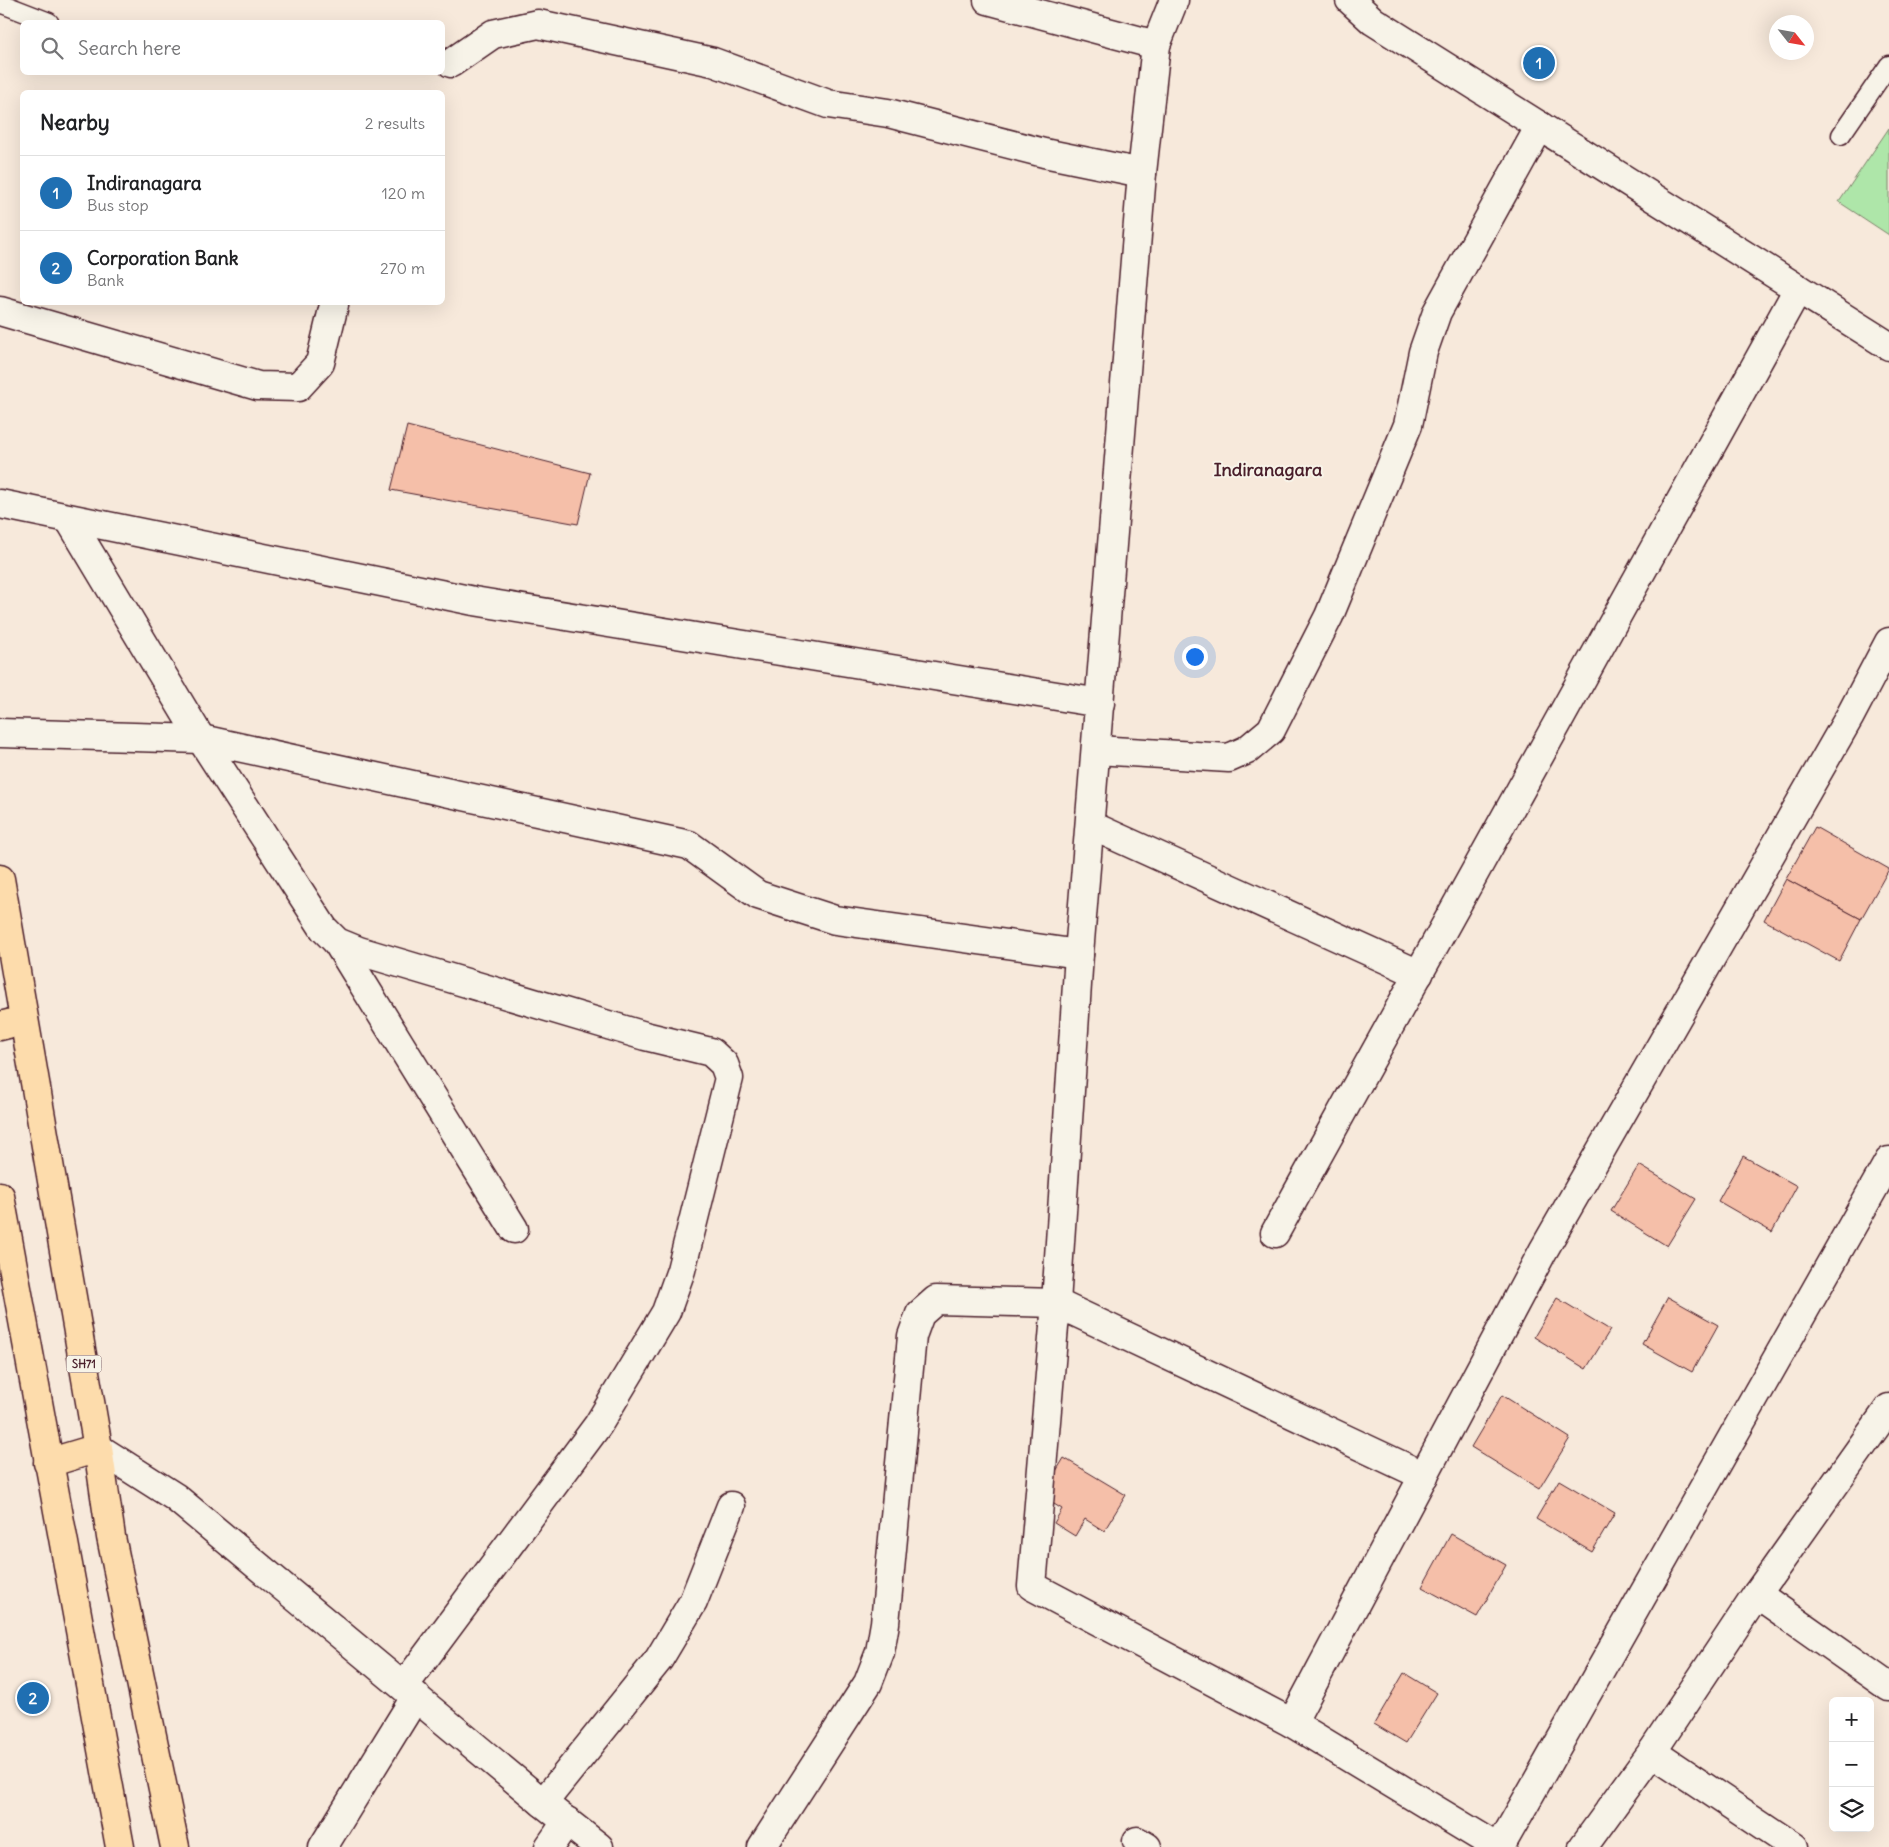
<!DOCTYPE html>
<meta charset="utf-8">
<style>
:root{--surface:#fff;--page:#f2f2f2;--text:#202124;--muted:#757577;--line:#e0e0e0;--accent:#1f6fb2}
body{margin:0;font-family:Delius,sans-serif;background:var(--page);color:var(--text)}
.controls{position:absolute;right:15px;bottom:15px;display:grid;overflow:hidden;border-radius:8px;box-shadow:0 5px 20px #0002}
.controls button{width:45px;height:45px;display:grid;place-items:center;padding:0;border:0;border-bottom:1px solid var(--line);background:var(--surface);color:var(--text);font:25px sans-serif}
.compass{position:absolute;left:1769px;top:15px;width:45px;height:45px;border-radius:50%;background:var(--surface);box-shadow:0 5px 20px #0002;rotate:121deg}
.you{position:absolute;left:1194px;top:656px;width:18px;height:18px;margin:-12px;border:4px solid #fff;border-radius:50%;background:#1a73e8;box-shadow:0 0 0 8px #1a73e833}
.badge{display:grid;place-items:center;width:32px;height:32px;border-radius:50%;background:var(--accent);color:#fff;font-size:16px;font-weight:700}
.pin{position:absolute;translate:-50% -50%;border:2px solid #fff;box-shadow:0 1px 5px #0006}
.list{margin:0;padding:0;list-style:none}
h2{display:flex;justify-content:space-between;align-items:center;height:65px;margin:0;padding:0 20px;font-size:21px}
h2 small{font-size:16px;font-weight:400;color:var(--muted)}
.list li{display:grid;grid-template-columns:32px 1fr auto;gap:15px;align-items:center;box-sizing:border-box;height:75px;padding:0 20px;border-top:1px solid var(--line)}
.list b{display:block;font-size:19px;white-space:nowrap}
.list p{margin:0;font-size:16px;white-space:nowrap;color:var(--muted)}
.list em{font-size:16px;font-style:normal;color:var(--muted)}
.icon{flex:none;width:28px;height:28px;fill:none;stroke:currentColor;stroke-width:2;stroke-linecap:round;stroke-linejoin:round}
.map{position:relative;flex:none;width:1889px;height:1847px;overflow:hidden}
.search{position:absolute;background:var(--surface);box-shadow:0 5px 20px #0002;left:20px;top:20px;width:425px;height:55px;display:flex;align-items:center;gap:12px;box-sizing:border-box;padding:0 18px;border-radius:8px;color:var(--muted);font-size:19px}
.panel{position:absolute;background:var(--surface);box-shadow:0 5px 20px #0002;left:20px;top:90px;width:425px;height:215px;border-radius:8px}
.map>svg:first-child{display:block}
.green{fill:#aee6a9;stroke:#7c826a}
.building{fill:#f5bfa9;stroke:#4a1f2b}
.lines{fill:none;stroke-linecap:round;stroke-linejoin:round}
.lane-casing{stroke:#4a1f2b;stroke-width:21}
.street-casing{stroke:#4a1f2b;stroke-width:31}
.primary-casing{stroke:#4a1f2b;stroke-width:31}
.lane{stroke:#f7f3e8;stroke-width:18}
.street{stroke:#f7f3e8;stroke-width:28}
.primary{stroke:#fddcac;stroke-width:28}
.labels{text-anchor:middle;stroke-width:4;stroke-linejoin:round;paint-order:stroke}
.shield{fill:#f7f3e8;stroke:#7e5f64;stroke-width:1}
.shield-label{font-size:11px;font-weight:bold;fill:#4a1f2b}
.district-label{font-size:18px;font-weight:bold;fill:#4a1f2b;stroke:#f7f3e8}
</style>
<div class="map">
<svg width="1889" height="1847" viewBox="0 0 1889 1847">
<rect width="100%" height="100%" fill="#f7e9db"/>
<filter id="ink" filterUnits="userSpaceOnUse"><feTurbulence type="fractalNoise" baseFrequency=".02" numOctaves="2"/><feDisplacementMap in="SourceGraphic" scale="10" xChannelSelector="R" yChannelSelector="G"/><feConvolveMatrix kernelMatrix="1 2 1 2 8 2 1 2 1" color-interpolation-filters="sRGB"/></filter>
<g filter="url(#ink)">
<path class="green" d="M1889 128V235L1839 202Z"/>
<g class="building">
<path d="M407 426 590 473 578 524 391 490Z"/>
<path d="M1815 827 1889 869 1861 919 1786 879Z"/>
<path d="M1786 879 1861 919 1839 961 1764 920Z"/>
<path d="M1743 1156 1797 1186 1772 1232 1718 1201Z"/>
<path d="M1639 1165 1696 1199 1667 1246 1611 1211Z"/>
<path d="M1668 1297 1718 1325 1692 1372 1642 1344Z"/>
<path d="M1557 1298 1610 1330 1586 1369 1534 1337Z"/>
<path d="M1502 1395 1570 1438 1539 1489 1471 1447Z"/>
<path d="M1064 1458 1126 1495 1104 1531 1085 1519 1075 1536 1054 1523 1062 1509 1041 1496Z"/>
<path d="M1559 1480 1615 1513 1592 1552 1536 1519Z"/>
<path d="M1451 1534 1506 1565 1477 1617 1422 1587Z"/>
<path d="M1404 1673 1437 1693 1406 1743 1374 1724Z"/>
</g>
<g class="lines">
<g class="lane-casing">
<g id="lane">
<path d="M0 3 49 22"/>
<path d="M1841 135 1889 65"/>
</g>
</g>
<g class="street-casing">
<g id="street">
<path d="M988 0 1156 45"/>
<path d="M1174 0 1156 45 1142 173 1079 954 1056 1303 1032 1586 1292 1723 1497 1847"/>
<path d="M1350 0 1373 21 1889 346"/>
<path d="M451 63 493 34 538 24 713 62 828 104 888 113 1044 153 1142 173"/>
<path d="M0 311 258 386 298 387 320 363 334 305"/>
<path d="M0 504 474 601 1100 703"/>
<path d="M69 519 201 739 324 929 337 942 359 951 645 1036 711 1052 724 1064 729 1078 681 1270 666 1312 598 1425 404 1686"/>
<path d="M0 733 201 739 689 845 758 895 835 920 1079 954"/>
<path d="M1096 750 1229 758 1247 750 1271 730 1329 616 1408 425 1423 352 1437 312 1540 126"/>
<path d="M1090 825 1419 974"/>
<path d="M337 942 514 1229"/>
<path d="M1275 1233 1798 289"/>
<path d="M98 1448 175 1497 543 1803 599 1847"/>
<path d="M1757 1594 1889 1687"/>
<path d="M1292 1723 1543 1251 1850 716 1889 642"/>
<path d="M1652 1752 1794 1847"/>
<path d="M543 1803 659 1659 693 1602 731 1506"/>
<path d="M1137 1841 1147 1847"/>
<path d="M323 1847 416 1696"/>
<path d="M549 1847 567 1821"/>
<path d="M762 1847 868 1683 880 1652 885 1623 912 1336 920 1314 936 1300 1056 1303 1424 1476"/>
<path d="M1500 1847 1889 1161"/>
<path d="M1583 1847 1652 1752 1757 1594 1889 1408"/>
</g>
</g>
<g class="primary-casing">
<g id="primary">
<path d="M0 879 98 1448 111 1537 175 1847"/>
<path d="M0 1026 24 1020"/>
<path d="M0 1196 120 1847"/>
<path d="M48 1463 98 1448"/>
</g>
</g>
<use href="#lane" class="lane"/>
<use href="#street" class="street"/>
<use href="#primary" class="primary"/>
</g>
</g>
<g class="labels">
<rect class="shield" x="66.5" y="1355.5" width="35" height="17" rx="4"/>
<g class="shield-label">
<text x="84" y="1368">SH71</text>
</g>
<g class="district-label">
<text x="1268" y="476">Indiranagara</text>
</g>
</g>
</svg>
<div class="controls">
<button>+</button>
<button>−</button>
<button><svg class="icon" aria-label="layers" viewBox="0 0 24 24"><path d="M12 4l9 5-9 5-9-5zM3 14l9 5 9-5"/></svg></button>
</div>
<svg class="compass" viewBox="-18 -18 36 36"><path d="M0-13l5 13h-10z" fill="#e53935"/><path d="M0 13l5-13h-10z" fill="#757577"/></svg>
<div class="you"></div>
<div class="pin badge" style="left:1539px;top:63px">1</div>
<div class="pin badge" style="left:33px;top:1698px">2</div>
<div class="search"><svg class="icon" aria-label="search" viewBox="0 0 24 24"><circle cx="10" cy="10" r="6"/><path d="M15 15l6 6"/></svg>Search here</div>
<section class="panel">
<h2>Nearby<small>2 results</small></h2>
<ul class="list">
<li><span class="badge">1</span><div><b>Indiranagara</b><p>Bus stop</p></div><em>120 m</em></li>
<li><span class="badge">2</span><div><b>Corporation Bank</b><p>Bank</p></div><em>270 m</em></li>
</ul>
</section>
</div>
